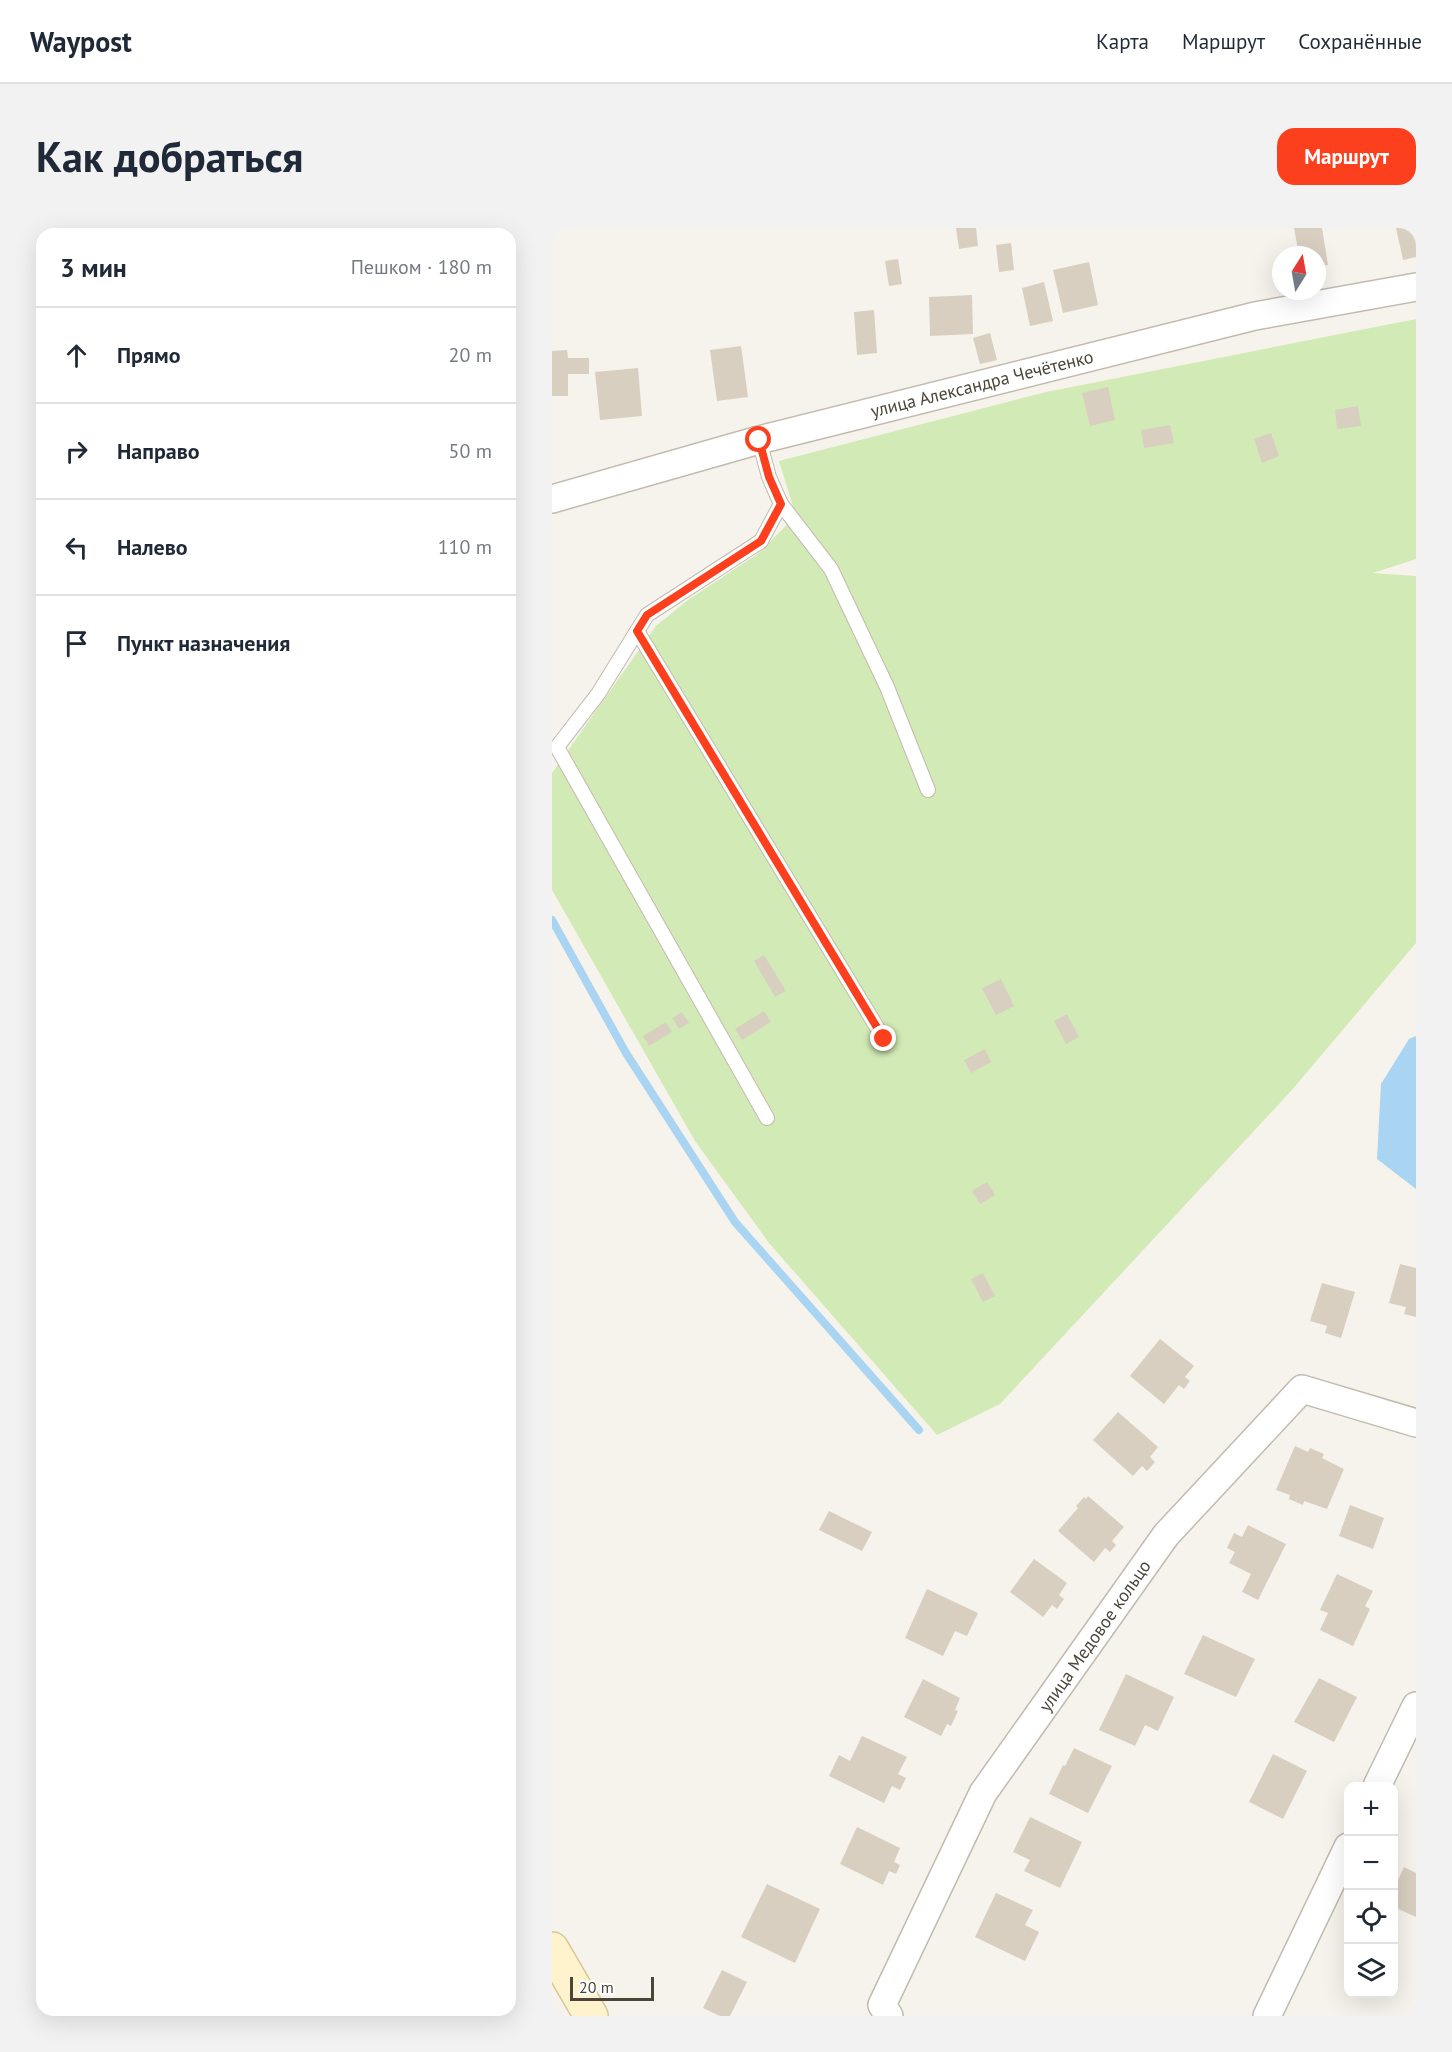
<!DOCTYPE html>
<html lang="ru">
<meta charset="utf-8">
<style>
:root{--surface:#fff;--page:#f2f2f3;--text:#1f2937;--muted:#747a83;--line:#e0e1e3;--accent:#fc3f1d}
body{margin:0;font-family:"PT Sans",sans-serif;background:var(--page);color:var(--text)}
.controls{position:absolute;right:18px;bottom:18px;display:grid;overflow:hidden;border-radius:12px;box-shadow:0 6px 24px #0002}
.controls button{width:54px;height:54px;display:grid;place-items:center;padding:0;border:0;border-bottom:2px solid var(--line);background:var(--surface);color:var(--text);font:30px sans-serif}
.compass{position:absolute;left:720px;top:18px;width:54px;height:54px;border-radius:50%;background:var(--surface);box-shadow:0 6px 24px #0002;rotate:11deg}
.scale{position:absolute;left:18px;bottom:15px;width:84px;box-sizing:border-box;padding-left:6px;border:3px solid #4b4439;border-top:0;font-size:16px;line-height:21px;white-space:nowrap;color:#4b4439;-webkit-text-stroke:4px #fff;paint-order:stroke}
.stop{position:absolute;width:18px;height:18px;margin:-14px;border:4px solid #fc3f1d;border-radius:50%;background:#fff}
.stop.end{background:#fc3f1d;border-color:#fff;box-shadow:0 2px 6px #0008}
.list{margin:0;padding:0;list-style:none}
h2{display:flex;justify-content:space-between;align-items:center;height:78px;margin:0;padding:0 24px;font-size:26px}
h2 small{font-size:20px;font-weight:400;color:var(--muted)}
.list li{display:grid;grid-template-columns:39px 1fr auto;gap:18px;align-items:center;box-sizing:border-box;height:96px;padding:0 24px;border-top:2px solid var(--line)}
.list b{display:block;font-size:22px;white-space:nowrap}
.list em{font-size:20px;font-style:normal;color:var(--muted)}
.icon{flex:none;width:33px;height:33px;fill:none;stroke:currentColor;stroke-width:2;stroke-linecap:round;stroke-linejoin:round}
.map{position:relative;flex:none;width:864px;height:1788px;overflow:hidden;border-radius:18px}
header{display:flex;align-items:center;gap:36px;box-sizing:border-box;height:84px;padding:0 30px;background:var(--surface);border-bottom:2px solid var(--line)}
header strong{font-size:28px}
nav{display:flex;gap:33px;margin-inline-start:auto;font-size:21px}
.intro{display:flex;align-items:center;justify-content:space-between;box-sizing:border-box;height:144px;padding:0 36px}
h1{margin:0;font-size:42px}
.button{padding:15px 27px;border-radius:18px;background:var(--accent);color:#fff;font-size:21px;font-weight:700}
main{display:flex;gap:36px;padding:0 36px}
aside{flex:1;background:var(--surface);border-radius:18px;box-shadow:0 6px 24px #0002}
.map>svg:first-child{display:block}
.green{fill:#d2eab5}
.water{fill:#a9d4f2}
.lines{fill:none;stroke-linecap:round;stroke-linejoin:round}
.stream{stroke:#a9d4f2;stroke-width:8}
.building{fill:#d8cfc1}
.lane-casing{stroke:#c2bbae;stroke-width:16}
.street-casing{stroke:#c2bbae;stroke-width:30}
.secondary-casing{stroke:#d6c79b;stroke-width:36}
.lane{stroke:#fff;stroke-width:14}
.street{stroke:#fff;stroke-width:27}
.secondary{stroke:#fff3cd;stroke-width:33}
.route{stroke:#fc3f1d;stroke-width:8}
.labels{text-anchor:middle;stroke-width:4.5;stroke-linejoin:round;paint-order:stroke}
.street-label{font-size:18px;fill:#4b4439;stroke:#fff}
</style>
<header>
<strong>Waypost</strong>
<nav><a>Карта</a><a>Маршрут</a><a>Сохранённые</a></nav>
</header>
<div class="intro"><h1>Как добраться</h1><a class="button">Маршрут</a></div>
<main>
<aside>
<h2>3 мин<small>Пешком · 180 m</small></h2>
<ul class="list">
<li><svg class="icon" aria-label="ahead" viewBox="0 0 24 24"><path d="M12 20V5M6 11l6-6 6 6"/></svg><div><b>Прямо</b></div><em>20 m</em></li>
<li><svg class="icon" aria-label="right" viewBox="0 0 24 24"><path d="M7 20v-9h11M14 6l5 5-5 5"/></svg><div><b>Направо</b></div><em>50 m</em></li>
<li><svg class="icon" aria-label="left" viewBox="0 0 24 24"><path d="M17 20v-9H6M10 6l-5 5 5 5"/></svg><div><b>Налево</b></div><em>110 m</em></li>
<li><svg class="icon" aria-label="arrive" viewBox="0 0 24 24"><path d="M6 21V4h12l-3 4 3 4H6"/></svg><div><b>Пункт назначения</b></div></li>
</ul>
</aside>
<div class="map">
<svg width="864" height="1788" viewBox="0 0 864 1788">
<rect width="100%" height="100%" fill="#f6f3ec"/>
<path class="green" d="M864 91V331L821 345 864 348V715L740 862 448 1176 385 1207 217 1015 143 913 0 662V545L104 398 136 372 204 327 244 288 227 233 494 164Z"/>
<path class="water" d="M864 808V961L825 931 829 856 857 811Z"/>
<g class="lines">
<path class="stream" d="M0 692 74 825 183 994 367 1202"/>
</g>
<g class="building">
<path d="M404 0H424L426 18 407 21Z"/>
<path d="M742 0H770L776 37 765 39V27H747Z"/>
<path d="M844 0H864V29L851 32Z"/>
<path d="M459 15 462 42 447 44 444 17Z"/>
<path d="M346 31 350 56 337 58 333 33Z"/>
<path d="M537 34 546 77 511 85 501 42Z"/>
<path d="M492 54 501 93 478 98 470 60Z"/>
<path d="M420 67 421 106 378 108 377 69Z"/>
<path d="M322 82 325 125 305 127 302 84Z"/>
<path d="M438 105 445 132 428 136 421 110Z"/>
<path d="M189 118 196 169 165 173 158 122Z"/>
<path d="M15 122 16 130H37V146H16V168H0V123Z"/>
<path d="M86 140 90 188 48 192 43 144Z"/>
<path d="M556 159 563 192 538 198 530 165Z"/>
<path d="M806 178 809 198 785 201 783 182Z"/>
<path d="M618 197 622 215 592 220 589 202Z"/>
<path d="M719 205 727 228 710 235 702 211Z"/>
<path d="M212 727 234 763 223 769 202 733Z"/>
<path d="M449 751 462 778 444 787 430 760Z"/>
<path d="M212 783 219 794 190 812 183 801Z"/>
<path d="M130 784 137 795 127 801 120 790Z"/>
<path d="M515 786 527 809 514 816 502 793Z"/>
<path d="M114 794 120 804 97 818 91 808Z"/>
<path d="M433 821 439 834 419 845 412 832Z"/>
<path d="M435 954 443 967 428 976 420 963Z"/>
<path d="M848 1036 864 1040V1089L852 1086 854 1079 837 1075Z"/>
<path d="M431 1045 443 1068 431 1074 419 1051Z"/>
<path d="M770 1055 803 1064 789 1110 773 1105 775 1098 758 1093Z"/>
<path d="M608 1111 642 1138 633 1149 638 1153 632 1161 627 1157 612 1176 578 1148Z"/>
<path d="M566 1184 606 1219 598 1229 603 1234 595 1243 590 1238 581 1248 541 1212Z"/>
<path d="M743 1218 756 1224 758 1220 772 1226 770 1230 792 1241 775 1281 752 1273 751 1277 737 1271 738 1267 724 1262Z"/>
<path d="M536 1268 572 1299 560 1313 564 1317 558 1324 553 1320 542 1334 506 1303 526 1280 524 1278 532 1269 534 1271Z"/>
<path d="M798 1277 832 1290 821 1321 787 1308Z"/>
<path d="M277 1283 320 1304 310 1323 267 1302Z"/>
<path d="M696 1297 734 1316 706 1372 690 1364 699 1346 677 1335 683 1324 675 1320 682 1305 690 1309Z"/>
<path d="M482 1331 515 1355 507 1367 512 1371 505 1381 500 1377 491 1389 458 1364Z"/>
<path d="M785 1346 821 1363 813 1378 818 1381 801 1418 768 1402 776 1385 768 1382Z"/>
<path d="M375 1361 426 1385 415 1408 403 1403 391 1428 353 1410Z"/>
<path d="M651 1407 703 1431 684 1469 632 1446Z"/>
<path d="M574 1446 622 1469 606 1503 593 1497 583 1518 547 1502Z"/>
<path d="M767 1450 805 1469 782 1514 742 1494Z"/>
<path d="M371 1451 408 1470 403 1482 406 1483 399 1498 395 1496 389 1508 352 1489Z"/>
<path d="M310 1508 355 1529 346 1546 354 1550 348 1562 340 1558 332 1575 277 1548 287 1527 298 1533Z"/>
<path d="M522 1520 560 1538 536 1585 497 1566 511 1537 513 1538Z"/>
<path d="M721 1526 755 1543 731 1591 697 1574Z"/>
<path d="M478 1589 530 1614 508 1660 472 1643 478 1632 461 1624Z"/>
<path d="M305 1599 348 1620 342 1634 348 1637 344 1646 337 1643 331 1657 288 1636Z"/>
<path d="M852 1639 864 1645V1689L842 1679V1661Z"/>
<path d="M215 1656 268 1681 243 1735 189 1709Z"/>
<path d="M444 1665 481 1682 473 1697 487 1704 473 1733 423 1709Z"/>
<path d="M170 1742 195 1754 178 1788H168L151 1780Z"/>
</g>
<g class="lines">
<g class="lane-casing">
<g id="lane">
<path d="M207 212 217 249 229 276 209 313 95 387 46 466 5 519 215 890"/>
<path d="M229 276 279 341 335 459 376 562"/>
<path d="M85 403 332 811"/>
</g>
</g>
<g class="street-casing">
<g id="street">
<path d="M0 271 207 212 703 88 864 59"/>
<path d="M825 1558 864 1478"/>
<path d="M337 1788 330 1777 431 1565 614 1307 750 1161 864 1195"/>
<path d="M715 1788 796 1619"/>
</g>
</g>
<g class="secondary-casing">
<path id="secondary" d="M0 1721 39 1788"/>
</g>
<use href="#lane" class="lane"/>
<use href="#street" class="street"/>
<use href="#secondary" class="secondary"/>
</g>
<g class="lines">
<path class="route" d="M207 212 217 249 229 276 209 313 95 387 85 403 332 811"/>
</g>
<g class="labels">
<g class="street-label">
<text transform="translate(430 156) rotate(-14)" y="6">улица Александра Чечётенко</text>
<text transform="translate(543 1408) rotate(-55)" y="6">улица Медовое кольцо</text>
</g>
</g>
</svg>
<div class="controls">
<button>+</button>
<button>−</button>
<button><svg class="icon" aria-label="locate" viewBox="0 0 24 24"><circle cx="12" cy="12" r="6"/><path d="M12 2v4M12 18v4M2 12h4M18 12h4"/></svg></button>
<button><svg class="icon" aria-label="layers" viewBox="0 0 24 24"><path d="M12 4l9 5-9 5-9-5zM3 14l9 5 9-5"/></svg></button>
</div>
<svg class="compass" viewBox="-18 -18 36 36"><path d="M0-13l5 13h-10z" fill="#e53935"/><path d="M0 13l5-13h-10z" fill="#747a83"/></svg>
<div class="scale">20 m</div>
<div class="stop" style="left:207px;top:212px"></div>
<div class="stop end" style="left:332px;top:811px"></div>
</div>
</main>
